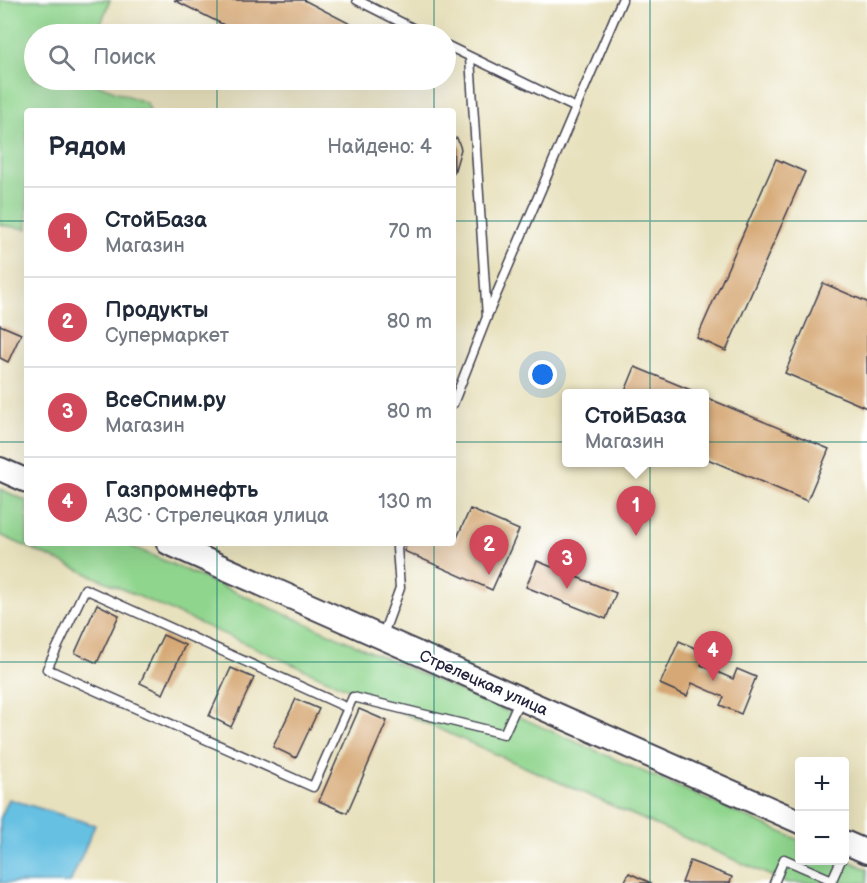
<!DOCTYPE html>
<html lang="ru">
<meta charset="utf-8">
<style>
:root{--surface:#fff;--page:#f6f6f7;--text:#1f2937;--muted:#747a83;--line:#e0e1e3;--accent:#d1495b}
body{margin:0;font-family:"Balsamiq Sans",sans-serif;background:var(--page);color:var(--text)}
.controls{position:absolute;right:18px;bottom:18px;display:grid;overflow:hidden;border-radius:6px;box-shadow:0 6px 24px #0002}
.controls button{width:54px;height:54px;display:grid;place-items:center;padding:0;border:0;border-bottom:2px solid var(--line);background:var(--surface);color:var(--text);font:30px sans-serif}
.you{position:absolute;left:543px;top:375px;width:21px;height:21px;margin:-15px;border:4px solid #fff;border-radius:50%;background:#1a73e8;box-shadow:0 0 0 9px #1a73e833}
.badge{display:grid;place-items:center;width:39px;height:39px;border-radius:50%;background:var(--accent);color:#fff;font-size:20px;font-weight:700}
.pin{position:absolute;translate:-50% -50px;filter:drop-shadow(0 2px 3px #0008)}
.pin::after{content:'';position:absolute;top:32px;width:21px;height:18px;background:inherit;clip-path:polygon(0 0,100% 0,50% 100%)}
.popup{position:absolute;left:562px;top:389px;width:147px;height:78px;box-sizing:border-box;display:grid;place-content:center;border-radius:6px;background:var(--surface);filter:drop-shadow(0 2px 4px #0005);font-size:20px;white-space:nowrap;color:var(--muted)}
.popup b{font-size:22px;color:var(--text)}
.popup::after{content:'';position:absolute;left:50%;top:100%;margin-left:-12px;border:12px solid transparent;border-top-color:var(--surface)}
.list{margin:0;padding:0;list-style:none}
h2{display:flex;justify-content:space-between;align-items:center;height:78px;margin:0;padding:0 24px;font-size:26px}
h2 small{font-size:20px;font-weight:400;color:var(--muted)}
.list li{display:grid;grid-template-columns:39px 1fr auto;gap:18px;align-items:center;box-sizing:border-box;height:90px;padding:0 24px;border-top:2px solid var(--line)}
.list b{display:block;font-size:22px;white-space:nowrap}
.list p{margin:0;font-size:20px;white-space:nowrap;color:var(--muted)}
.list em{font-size:20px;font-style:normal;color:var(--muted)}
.icon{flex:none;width:33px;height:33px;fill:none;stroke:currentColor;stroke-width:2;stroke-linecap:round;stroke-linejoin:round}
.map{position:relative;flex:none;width:867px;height:883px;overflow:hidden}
.search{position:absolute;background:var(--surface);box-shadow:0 6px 24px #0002;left:24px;top:24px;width:432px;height:66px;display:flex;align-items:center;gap:15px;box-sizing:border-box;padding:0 21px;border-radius:33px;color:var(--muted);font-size:22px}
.panel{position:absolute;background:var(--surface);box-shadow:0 6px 24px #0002;left:24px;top:108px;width:432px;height:438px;border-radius:6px}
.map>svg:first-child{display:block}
.green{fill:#90d58e;stroke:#597c64;stroke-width:1.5}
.water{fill:#65c0e2;stroke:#44718e;stroke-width:1.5}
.building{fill:#d6a874}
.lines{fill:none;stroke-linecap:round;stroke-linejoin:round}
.service-casing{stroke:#403f4e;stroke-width:11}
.secondary-casing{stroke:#403f4e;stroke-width:26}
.service{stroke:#fff;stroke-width:8}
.secondary{stroke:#fff;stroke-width:22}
.grid{fill:none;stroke:#0f766e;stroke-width:1.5;stroke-opacity:0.55}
.labels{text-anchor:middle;stroke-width:4.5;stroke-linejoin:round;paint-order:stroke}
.street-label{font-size:16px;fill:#22223b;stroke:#fff}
</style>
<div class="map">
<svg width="867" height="883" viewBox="0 0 867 883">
<rect width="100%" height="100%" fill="#fff"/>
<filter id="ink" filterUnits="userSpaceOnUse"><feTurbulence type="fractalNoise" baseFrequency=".0167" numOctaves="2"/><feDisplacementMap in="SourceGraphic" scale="12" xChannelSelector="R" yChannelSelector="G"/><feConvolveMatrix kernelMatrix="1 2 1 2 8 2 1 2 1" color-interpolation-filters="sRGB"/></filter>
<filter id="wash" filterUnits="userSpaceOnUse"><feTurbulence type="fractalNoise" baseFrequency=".008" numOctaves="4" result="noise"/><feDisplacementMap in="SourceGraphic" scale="24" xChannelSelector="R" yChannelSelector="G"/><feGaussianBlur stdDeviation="1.35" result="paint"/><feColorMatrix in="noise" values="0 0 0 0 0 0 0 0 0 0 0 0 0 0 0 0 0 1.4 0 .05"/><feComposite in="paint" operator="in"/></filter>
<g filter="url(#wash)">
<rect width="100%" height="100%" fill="#e8e1bd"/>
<g class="green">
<path d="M0 0H110L97 34H34V80H85L147 103 150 111H27V229L0 225Z"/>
<path d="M0 489 27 501V543H124L799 840 800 860 845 859 867 869V883H787L0 535Z"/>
</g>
<path class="water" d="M9 799 95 825 70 883H0V819Z"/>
<g id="blocks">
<g class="building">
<path d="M174 0H304L362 30 360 34H242Z"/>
<path d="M457 138 461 149 454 173 453 139Z"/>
<path d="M776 159 805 172 726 351 697 338Z"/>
<path d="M823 283 867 302V408L785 373Z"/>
<path d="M0 325 21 334 8 362 0 358Z"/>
<path d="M635 367 698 393V394H624Z"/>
<path d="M705 397 829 449 807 501 705 458Z"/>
<path d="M470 509 519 530 492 590 404 551 408 543 455 542Z"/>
<path d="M537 561 616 593 606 619 526 587Z"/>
<path d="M97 604 119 615 97 663 75 653Z"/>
<path d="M163 635 185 645 163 694 140 683Z"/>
<path d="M679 641 706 653 701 665 733 679 737 669 756 677 741 714 720 705 724 697 692 683 687 696 660 684Z"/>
<path d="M231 668 254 678 231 727 209 716Z"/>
<path d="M296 699 319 709 296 758 273 747Z"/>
<path d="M359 709 387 721 347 813 319 801Z"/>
<path d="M690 861 732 877 730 883H682Z"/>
<path d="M629 873 651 883H624Z"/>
</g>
</g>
</g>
<g filter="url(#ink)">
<use href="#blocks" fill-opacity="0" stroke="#403f4e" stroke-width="1.5"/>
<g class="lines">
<g class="service-casing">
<g id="service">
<path d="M357 0 424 34"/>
<path d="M446 45 576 108"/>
<path d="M488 314 622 0"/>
<path d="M453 404 487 317 470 58"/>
<path d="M382 637 400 588 397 548 399 543"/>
<path d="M348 708 85 589 47 669 313 787 348 708 353 697 504 734 519 701"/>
<path d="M774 883 784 859 832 880 841 860"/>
</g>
</g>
<g class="secondary-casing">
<g id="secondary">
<path d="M0 469 27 481"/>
<path d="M168 543 800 822"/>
<path d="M844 842 867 852"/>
</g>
</g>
<use href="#service" class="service"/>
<use href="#secondary" class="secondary"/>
</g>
</g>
<path class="grid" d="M217 0V34M434 0V34M650 0V883M217 80V111M434 80V111M0 221H27M453 221H867M0 442H27M453 442H867M217 543V883M434 543V883M0 662H867"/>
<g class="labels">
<g class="street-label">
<text transform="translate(484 682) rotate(24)" y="6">Стрелецкая улица</text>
</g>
</g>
</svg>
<div class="controls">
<button>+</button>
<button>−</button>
</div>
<div class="you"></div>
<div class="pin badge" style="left:636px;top:536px">1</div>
<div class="popup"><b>СтойБаза</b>Магазин</div>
<div class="pin badge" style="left:489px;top:575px">2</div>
<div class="pin badge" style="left:567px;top:589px">3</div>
<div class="pin badge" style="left:713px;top:681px">4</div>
<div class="search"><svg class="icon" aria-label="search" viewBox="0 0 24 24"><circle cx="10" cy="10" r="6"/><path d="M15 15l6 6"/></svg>Поиск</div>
<section class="panel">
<h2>Рядом<small>Найдено: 4</small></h2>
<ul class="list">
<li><span class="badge">1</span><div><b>СтойБаза</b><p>Магазин</p></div><em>70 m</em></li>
<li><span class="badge">2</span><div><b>Продукты</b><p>Супермаркет</p></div><em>80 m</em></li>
<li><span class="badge">3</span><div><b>ВсеСпим.ру</b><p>Магазин</p></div><em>80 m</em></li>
<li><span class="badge">4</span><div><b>Газпромнефть</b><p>АЗС · Стрелецкая улица</p></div><em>130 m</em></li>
</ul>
</section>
</div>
